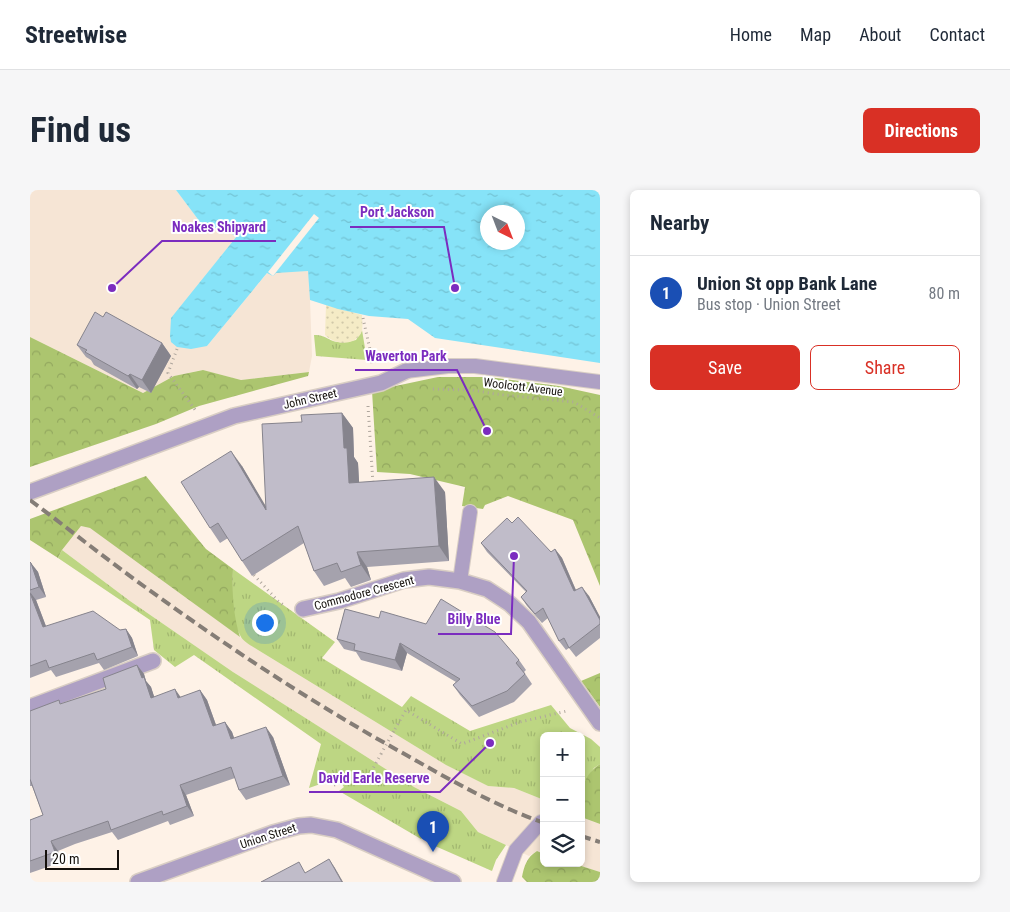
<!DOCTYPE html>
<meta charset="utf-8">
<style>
:root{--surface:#fff;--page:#f6f6f7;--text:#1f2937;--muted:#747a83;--line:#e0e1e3;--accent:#d93025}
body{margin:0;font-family:"Roboto Condensed",sans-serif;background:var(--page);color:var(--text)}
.controls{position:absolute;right:15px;bottom:15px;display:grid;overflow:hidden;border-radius:8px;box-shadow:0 2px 8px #0003}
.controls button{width:45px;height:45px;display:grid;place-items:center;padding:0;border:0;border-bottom:1px solid var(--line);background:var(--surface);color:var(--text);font:25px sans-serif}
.compass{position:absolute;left:450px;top:15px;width:45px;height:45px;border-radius:50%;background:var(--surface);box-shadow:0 2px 8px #0003;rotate:138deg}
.scale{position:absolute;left:15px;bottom:12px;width:74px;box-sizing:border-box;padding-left:5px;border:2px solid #15110d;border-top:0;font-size:14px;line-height:18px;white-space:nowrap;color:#15110d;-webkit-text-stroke:4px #fff;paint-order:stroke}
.you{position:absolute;left:234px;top:432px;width:18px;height:18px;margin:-12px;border:4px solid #fff;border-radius:50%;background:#1a73e8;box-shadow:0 0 0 8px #1a73e833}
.badge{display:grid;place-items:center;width:32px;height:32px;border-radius:50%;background:var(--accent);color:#fff;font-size:16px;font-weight:700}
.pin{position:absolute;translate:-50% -41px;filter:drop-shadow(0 1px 2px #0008)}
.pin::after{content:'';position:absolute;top:26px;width:18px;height:15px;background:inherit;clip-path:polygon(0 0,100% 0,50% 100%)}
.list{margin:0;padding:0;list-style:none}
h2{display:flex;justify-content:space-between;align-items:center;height:65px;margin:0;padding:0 20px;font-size:21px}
h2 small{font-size:16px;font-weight:400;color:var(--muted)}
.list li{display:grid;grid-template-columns:32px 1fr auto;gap:15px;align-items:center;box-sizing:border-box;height:75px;padding:0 20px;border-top:1px solid var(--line)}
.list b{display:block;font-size:19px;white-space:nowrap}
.list p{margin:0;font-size:16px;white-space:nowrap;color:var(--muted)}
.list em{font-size:16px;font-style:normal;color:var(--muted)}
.actions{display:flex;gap:10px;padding:15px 20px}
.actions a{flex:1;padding:11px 0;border:1px solid var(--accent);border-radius:8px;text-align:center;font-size:18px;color:var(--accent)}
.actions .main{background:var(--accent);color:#fff}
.icon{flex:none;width:28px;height:28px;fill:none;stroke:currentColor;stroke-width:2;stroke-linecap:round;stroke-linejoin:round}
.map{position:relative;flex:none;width:570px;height:692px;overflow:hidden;border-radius:8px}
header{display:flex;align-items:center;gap:30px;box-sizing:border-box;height:70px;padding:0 25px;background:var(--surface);border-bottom:1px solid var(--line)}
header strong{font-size:24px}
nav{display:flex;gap:28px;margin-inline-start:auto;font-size:18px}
.intro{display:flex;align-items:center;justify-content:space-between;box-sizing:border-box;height:120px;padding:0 30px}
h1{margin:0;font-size:35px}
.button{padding:12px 22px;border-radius:8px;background:var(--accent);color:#fff;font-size:18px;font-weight:700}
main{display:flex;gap:30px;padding:0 30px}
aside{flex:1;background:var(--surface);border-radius:8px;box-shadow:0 2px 8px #0003}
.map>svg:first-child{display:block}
.built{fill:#f6e5d5}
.grass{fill:url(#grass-tufts)}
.forest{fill:url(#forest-crowns)}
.sand{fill:url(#sand-dots)}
.water{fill:url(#water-ripples);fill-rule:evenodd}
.pier{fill:#fef2e7}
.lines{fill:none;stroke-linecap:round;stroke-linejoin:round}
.service-casing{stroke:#d9cec4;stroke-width:16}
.minor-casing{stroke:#d9cec4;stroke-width:18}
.tertiary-casing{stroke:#d9cec4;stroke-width:18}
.path{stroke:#afa69d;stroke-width:3;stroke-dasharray:1 4;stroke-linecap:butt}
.service{stroke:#aea0c4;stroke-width:14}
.minor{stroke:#aea0c4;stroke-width:15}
.tertiary{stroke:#aea0c4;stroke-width:15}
.rail{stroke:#857d76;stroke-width:4;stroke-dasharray:10 5;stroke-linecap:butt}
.path-bridge{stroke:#afa69d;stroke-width:3;stroke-dasharray:1 4;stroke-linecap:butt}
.wall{fill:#a5a2ad}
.shaded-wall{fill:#86848d}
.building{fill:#c0bcc9;stroke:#86848d}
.labels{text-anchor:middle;stroke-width:4;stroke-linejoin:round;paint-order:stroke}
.street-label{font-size:12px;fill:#15110d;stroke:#fff}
.leader{fill:none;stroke:#7b2cbf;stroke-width:2}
.callout-dot{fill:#7b2cbf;stroke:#fff;stroke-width:2}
.callout-label{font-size:14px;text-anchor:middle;font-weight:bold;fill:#7b2cbf;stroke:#fff;stroke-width:4;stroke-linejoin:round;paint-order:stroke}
</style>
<header>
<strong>Streetwise</strong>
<nav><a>Home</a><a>Map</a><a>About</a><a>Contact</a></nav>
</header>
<div class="intro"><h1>Find us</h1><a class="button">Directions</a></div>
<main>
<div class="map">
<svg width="570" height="692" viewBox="0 0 570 692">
<defs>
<pattern id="grass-tufts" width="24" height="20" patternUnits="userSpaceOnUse" patternTransform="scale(1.25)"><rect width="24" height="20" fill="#bdd683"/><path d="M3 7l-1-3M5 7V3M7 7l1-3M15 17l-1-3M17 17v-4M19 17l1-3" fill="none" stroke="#a2b770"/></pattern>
<pattern id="forest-crowns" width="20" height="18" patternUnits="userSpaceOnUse" patternTransform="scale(1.25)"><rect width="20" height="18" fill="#acc56f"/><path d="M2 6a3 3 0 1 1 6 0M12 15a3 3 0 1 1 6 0" fill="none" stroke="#93a85f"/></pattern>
<pattern id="sand-dots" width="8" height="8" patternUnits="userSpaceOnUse" patternTransform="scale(1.25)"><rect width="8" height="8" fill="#f5ebc6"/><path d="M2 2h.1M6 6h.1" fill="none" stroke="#d1c8a9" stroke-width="1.8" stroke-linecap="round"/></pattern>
<pattern id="water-ripples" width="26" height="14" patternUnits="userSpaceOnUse" patternTransform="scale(1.25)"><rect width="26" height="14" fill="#86e3f8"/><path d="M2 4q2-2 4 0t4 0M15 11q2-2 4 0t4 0" fill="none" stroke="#73c2d3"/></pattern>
</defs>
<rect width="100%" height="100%" fill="#fef2e7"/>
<g class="built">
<path d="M0 0H146L170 32 207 46 142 128 177 156 238 82 279 81 282 166 279 182 211 190 172 180 144 186 113 203 0 147Z"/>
<path d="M51 336 60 338 71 345 228 460 416 575 458 596 484 598 514 610V664L507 661 499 666 448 642 431 621 384 597 310 550 203 482 100 411 32 360Z"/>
<path d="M551 627 570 634V682L542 673H551Z"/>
</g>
<g class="grass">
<path d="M332 140 337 170 286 166 284 145C297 145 298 151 308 152 314 153 320 151 326 150Z"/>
<path d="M32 360 100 411 203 482 384 597 431 621 448 642 476 655 466 670 462 681 405 656 408 649 405 645 397 641 391 649 309 601 314 597 309 590 299 591 279 598 291 554 164 465 145 477 124 460 120 430 28 368Z"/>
<path d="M203 379 305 452 292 468 372 517 381 506 440 541 521 515 540 538 561 549 570 557V574L564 578 551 598V546H514V610L484 598 458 596 416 575 228 460C222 456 212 451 210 445 200 427 202 400 203 379Z"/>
</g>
<g class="forest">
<path d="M0 147 113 203 144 186 173 180 211 190 279 182 278 186 169 216 126 234 0 277Z"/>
<path d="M408 187H458L529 196 570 205V396L543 330 478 306 455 315 453 319 432 316 435 297 380 284 347 282 342 201Z"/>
<path d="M116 286 176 359 203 379C202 403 203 424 210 447L60 338 51 336 32 360 28 368 0 350V329Z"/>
<path d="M570 483V517L551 491Z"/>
<path d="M570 574V634L551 627C551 606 550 587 570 574Z"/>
<path d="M507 661 514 664V673H542L570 682V692H497L492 687C494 676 497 667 507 661Z"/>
</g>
<path class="sand" d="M296 115 332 125C332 129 333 136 332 141 326 157 305 155 295 145Z"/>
<path class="water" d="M146 0H570V173L405 148 378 129 339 126 308 119 280 110 278 81 246 83 243 86 237 83 177 156 161 159 147 157 141 152 140 146 141 128 207 46 170 32ZM458 22H488V52H458Z"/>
<path class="pier" d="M284 24 289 28 243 86 238 82Z"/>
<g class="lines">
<g class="service-casing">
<g id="service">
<path d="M376 181 418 176H445L570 192"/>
<path d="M430 391 440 322"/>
<path d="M474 692 486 660 511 632"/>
</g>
</g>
<g class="minor-casing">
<g id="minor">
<path d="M0 302 204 226 351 193 376 181"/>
<path d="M273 419 309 411 374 390 399 387 430 391 457 399 480 414 499 432 570 533"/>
<path d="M0 517 123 471"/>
</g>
</g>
<g class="tertiary-casing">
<path id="tertiary" d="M108 692 243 643 269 636 281 635 307 640 423 692"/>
</g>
<g class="path">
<path d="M333 128 341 164 342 176"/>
<path d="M147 159 138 183 166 221"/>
<path d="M403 199 442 200 465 204 544 212 570 228"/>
<path d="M338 216 343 294"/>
<path d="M224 385 248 411 255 416"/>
<path d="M365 539 376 520 432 554 490 532 537 521"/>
<path d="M304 595 340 584 351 564"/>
</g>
<use href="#service" class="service"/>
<use href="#minor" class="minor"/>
<use href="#tertiary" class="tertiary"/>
<g class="rail">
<path d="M0 310C39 339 76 369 115 397 199 458 287 516 378 566 422 591 466 616 514 633"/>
<path d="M551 646 570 652"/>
</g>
<path class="path-bridge" d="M351 564 365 539"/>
</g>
<g class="wall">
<path d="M73 127 132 153 141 166 121 203 109 197 107 199 64 175 61 170 56 167 47 155Z"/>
<path d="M312 223 323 238 324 267 328 273 329 293 415 302 419 371 337 377 341 390 321 397 315 388 294 396 284 381 274 353 222 386 212 371 198 348 190 353 180 338 212 276 236 318 272 232Z"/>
<path d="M482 333 521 362 525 359 532 368 546 400 559 406 570 427V448L546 467 539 458 536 460 529 451 518 428 512 433 497 416 491 407 496 402 457 362 451 353Z"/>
<path d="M0 372 8 382 16 407 6 410 16 436 90 440 96 439 102 448 108 466 74 480 69 473 26 487 21 480 0 488Z"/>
<path d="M315 419 489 470 496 480 494 482 502 494 484 512 449 527 430 505 423 495 426 492 377 463 372 481 331 470 326 462 314 459 307 449Z"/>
<path d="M107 475 114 484 116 491 121 497 124 507 151 508 170 500 177 510 186 535 195 532 202 542 204 548 243 547 260 595 216 610 209 600 205 588 156 605 164 626 140 635 138 631 88 650 82 642 45 654 28 661 32 672 0 683V630L13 625 2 596H0V521L32 514 76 499Z"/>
</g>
<g class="shaded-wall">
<path d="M132 153 141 166 121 203 112 190Z"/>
<path d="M100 184 109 197 107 199 98 186Z"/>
<path d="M312 223 323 238 324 267 328 273 330 308 319 293 314 258Z"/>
<path d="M201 261 212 276 247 335 236 320Z"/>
<path d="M404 287 415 302 419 371 409 356Z"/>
<path d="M525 359 532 368 550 410 544 401Z"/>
<path d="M327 362 337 377 341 390 331 375Z"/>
<path d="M1 373 8 382 16 407 9 397Z"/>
<path d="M552 397 559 406 570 427V430Z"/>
<path d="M0 402 6 410 20 447 13 437Z"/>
<path d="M96 439 102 448 108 466 102 457Z"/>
<path d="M370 453 377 463 372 481 365 470Z"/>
<path d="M107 475 114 484 116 491 121 497 128 518 121 508 112 488Z"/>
<path d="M145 499 152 509 148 508Z"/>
<path d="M170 500 177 510 190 546 183 536Z"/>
<path d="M195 532 202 542 208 559 201 549Z"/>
<path d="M236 537 243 547 260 595 253 586Z"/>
<path d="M150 595 156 605 164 626 157 616Z"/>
<path d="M21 651 28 661 32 672 25 662Z"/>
<path d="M299 669 305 678 313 692H312Z"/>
</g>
<g class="building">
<path d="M65 122 73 127 76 122 132 153 112 190 100 184 98 186 55 162 57 160 47 155Z"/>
<path d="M312 223 314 258H317L319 293 404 287 409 356 327 362 331 375 311 382 307 373 284 381 268 336 212 371 188 333 180 338 151 292 201 261 236 320 232 234 272 232 271 225Z"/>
<path d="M488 327 521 362 525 359 544 401 552 397 570 430V434L539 458 534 448 529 451 513 418 505 424 491 407 497 401 451 353 477 328 482 333Z"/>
<path d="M0 372 1 373 9 397 0 400Z"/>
<path d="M0 403 13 437 63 421 90 440 96 439 102 457 67 470 64 463 19 478 16 470 0 476Z"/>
<path d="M411 409 465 442 489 470 486 473 495 484 477 501 442 516 423 495 430 489 370 453 365 470 324 460 325 454 307 449 315 419 349 428 351 421 396 434Z"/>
<path d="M107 475 112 488 114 487 121 508 145 499 148 508 170 500 183 536 195 532 201 549 236 537 253 586 209 600 201 577 150 595 157 616 133 625 132 621 81 640 78 631 38 645 21 651 25 662 0 671V630L13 625 0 589V521L29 510 30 514 76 499 73 488Z"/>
<path d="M299 669 312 692H231L269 672 275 683Z"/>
</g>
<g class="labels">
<g class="street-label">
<text transform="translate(493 197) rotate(7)" y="4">Woolcott Avenue</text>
<text transform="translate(280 209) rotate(-13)" y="4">John Street</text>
<text transform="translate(334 403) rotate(-15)" y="4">Commodore Crescent</text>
<text transform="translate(238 646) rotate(-18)" y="4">Union Street</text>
</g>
</g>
<path class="leader" d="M425 98L414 37H320M82 98L132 51H246M457 241L427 180H325M484 366L481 444H408M460 553L410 602H279"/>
<g class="callout-dot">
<circle cx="425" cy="98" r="5"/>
<circle cx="82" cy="98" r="5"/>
<circle cx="457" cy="241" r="5"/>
<circle cx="484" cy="366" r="5"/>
<circle cx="460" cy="553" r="5"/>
</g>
<g class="callout-label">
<text x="367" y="27">Port Jackson</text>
<text x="189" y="42">Noakes Shipyard</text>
<text x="376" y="171">Waverton Park</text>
<text x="444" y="434">Billy Blue</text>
<text x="344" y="593">David Earle Reserve</text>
</g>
</svg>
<div class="controls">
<button>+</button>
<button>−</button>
<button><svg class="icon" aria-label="layers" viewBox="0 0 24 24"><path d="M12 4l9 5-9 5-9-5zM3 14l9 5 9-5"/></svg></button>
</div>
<svg class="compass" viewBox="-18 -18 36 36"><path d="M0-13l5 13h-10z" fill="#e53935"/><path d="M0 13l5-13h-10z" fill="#747a83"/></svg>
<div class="scale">20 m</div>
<div class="you"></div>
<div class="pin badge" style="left:403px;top:662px;background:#1a4fb4">1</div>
</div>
<aside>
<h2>Nearby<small></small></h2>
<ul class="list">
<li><span class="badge" style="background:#1a4fb4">1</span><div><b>Union St opp Bank Lane</b><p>Bus stop · Union Street</p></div><em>80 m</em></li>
</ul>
<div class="actions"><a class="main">Save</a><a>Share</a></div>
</aside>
</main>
